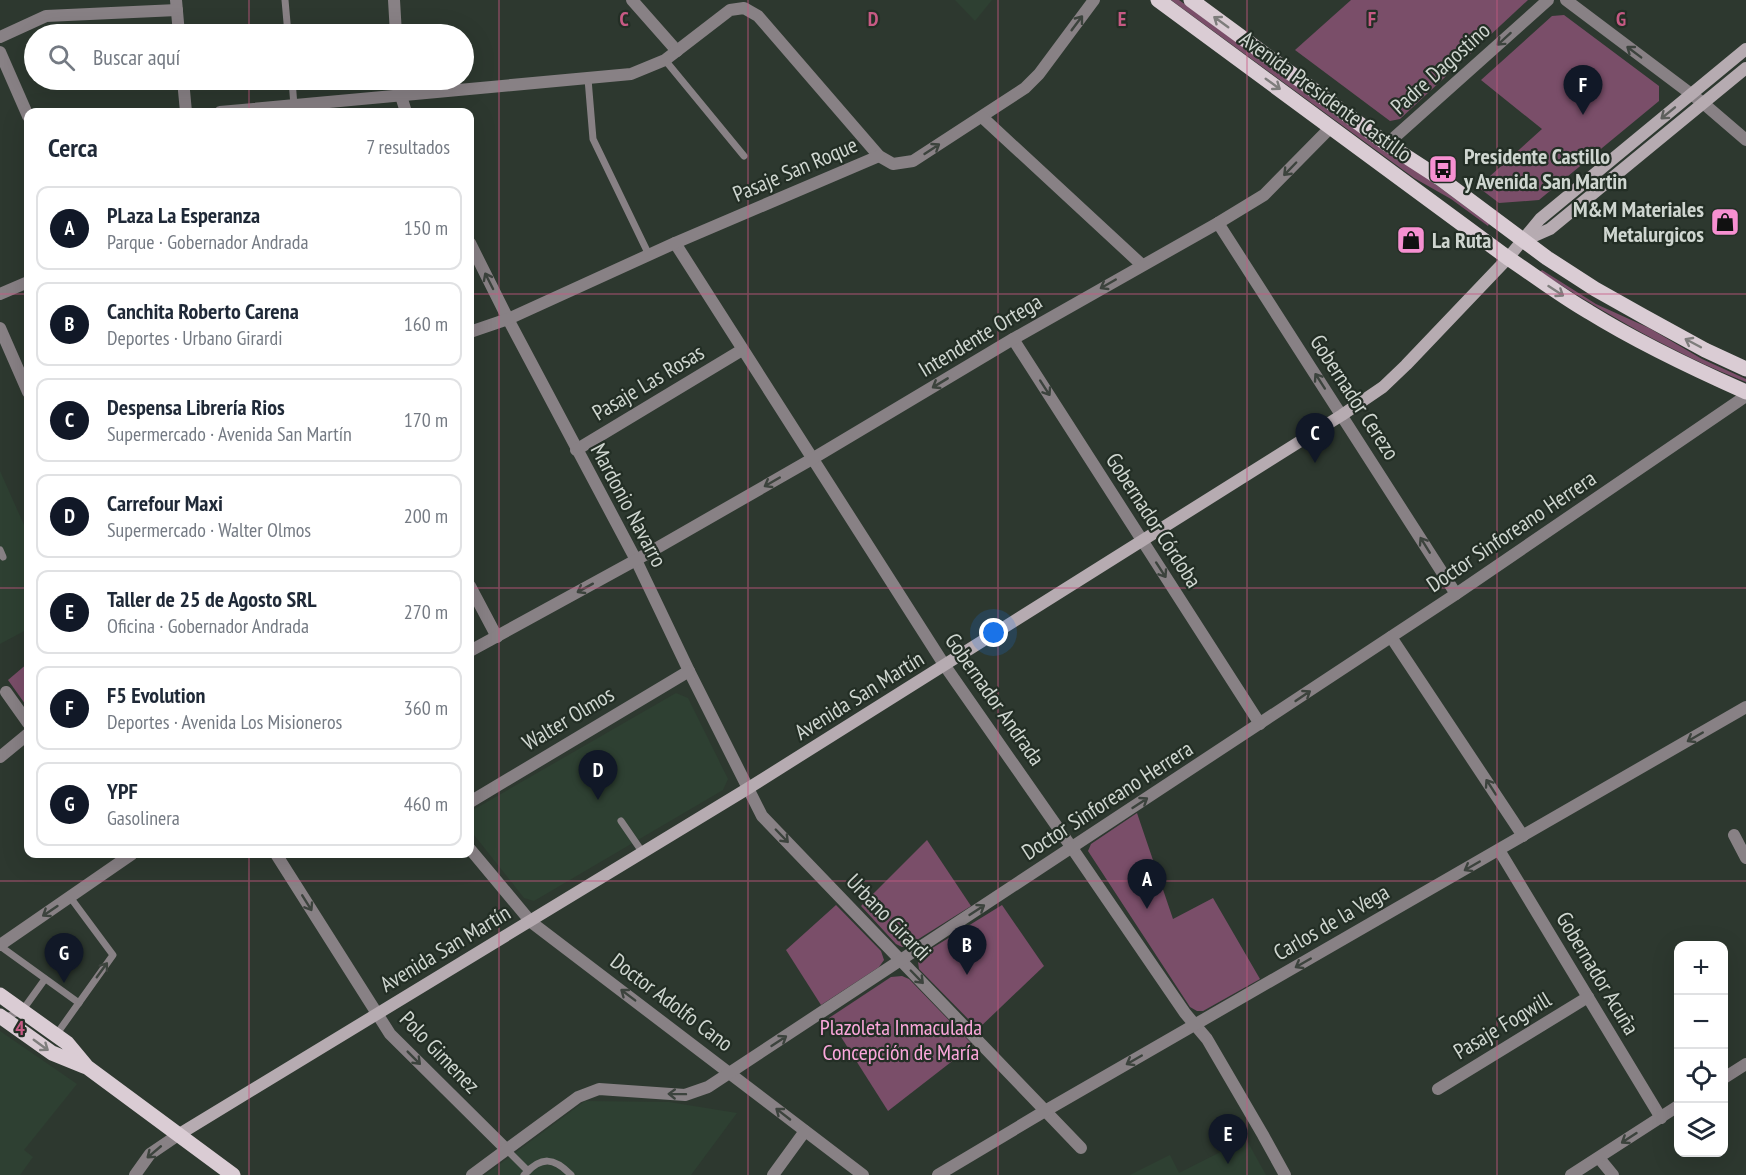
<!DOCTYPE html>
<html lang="es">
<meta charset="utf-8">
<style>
:root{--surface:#fff;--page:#f2f2f3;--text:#1f2937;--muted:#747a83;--line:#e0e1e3;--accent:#111827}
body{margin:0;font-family:"PT Sans Narrow",sans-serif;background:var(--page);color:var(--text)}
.controls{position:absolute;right:18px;bottom:18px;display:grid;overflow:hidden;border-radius:12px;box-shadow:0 6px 24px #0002}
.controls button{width:54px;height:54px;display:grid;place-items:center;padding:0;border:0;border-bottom:2px solid var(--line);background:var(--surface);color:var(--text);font:30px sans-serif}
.you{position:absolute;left:994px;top:633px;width:21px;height:21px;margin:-15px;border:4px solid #fff;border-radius:50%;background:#1a73e8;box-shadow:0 0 0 9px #1a73e833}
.badge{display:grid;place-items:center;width:39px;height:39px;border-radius:50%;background:var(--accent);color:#fff;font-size:20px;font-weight:700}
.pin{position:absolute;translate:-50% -50px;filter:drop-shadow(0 2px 3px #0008)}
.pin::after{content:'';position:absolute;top:32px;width:21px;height:18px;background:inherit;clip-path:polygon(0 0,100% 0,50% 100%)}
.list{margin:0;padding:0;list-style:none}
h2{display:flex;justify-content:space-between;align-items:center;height:78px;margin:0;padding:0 24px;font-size:26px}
h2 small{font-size:20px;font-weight:400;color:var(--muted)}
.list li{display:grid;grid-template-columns:39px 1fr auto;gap:18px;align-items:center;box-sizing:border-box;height:84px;margin:0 12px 12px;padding:0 12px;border:2px solid var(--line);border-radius:12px}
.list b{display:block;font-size:22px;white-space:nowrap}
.list p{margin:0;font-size:20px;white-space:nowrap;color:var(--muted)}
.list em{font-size:20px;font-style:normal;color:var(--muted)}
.icon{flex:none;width:33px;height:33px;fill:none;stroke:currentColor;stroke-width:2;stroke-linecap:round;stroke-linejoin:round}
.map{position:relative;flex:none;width:1746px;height:1175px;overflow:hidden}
.search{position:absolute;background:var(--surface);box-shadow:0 6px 24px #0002;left:24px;top:24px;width:450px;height:66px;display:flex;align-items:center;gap:15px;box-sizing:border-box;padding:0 21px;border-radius:33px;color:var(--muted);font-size:22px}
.panel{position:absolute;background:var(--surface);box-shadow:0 6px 24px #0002;left:24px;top:108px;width:450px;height:750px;border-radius:12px}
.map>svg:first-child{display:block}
.built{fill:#2e4032}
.green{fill:#7a4e69}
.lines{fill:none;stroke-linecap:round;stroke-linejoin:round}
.lane{stroke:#888185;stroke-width:7}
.street{stroke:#888185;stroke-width:12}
.secondary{stroke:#b6abb1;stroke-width:12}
.primary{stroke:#daccd4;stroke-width:15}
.oneway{stroke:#7e7d7c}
.oneway2{stroke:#3c433d}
.oneway3{stroke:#5e605d}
.grid{fill:none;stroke:#c75a84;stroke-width:1.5;stroke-opacity:0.55}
.labels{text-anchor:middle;stroke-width:4.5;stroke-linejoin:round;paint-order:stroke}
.street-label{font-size:22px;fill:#cfd6d0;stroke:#232e25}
.poi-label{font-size:22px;font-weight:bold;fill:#cfd6d0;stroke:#232e25;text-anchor:start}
.park-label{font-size:22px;fill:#fba7db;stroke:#232e25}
.grid-label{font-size:20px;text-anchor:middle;font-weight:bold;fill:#c75a84;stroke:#232e25;stroke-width:4.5;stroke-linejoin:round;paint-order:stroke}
</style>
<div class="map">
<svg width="1746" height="1175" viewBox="0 0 1746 1175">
<rect width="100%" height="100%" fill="#2d382f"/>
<g class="built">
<path d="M955 0H992L975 21Z"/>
<path d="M0 471 28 534V629L0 644Z"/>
<path d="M676 693 688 698 728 779 723 790 534 901 524 898 470 830V821L473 810Z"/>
<path d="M0 1031 77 1084 24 1150 33 1157 20 1175H0Z"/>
<path d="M585 1101 669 1102 737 1113 691 1175H485Z"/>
<path d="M1246 1139 1266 1175H1130L1170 1155 1179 1173Z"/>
</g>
<g class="green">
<path d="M1171 0H1179L1387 152 1408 164 1489 224 1488 226 1451 199 1414 178Z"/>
<path d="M1351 0H1528L1400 119 1390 121 1295 50Z"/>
<path d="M1564 15 1659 86V101L1539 200 1499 203 1478 187 1542 129 1481 80 1552 16Z"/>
<path d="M1542 270 1596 304 1649 328 1702 359 1746 379V382C1671 352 1608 315 1540 272Z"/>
<path d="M28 663V708L8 680Z"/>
<path d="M1137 813 1173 919 1213 898 1260 979 1203 1011H1197L1190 1007 1088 851 1091 844Z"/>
<path d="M927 840 971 906 909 945 902 947 896 944 861 906Z"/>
<path d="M836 905 881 951 884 960 879 967 821 1005 786 950Z"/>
<path d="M1002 905 1044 966 978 1029 919 969 918 962 921 955Z"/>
<path d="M902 976 909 979 973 1045 888 1111 829 1018 891 977Z"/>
</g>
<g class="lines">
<g class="lane">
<path d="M285 0 288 34"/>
<path d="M665 60 744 156"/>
<path d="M588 79 593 139 649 255"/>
<path d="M292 80 294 106"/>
<path d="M0 550 3 557"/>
<path d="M621 821 643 853"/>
<path d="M0 946 79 1003"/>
<path d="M3 1018 22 1011 45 979"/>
<path d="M56 1035 113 955 70 897"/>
<path d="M506 1149 528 1171"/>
<path d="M524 1175C541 1156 554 1157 571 1175"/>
</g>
<g class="street">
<path d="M176 0 179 34"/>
<path d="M394 0 396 34"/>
<path d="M632 0 677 51"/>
<path d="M1566 0 1703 103 1746 140"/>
<path d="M0 37 46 16 177 10"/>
<path d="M0 52 28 116"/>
<path d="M183 80 186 112"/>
<path d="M400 80 401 96 406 112"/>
<path d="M220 112 631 74 665 60 730 10 744 8 758 16 879 156 893 164 913 161 1025 88 1039 74 1094 0"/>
<path d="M982 117 1142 265"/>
<path d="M1387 144 1548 0"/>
<path d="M1218 223 1456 594"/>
<path d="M470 243 508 319 636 560 689 671 762 816 1081 1148"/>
<path d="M675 243 945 666 1072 848 1185 1013 1207 1039 1263 1135 1285 1175"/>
<path d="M0 294 28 282"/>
<path d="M0 328 28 392"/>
<path d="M470 332 508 319 675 243 879 156"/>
<path d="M1013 339 1260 724"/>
<path d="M576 450 742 350"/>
<path d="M470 586 497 637"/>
<path d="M1391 637 1523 836"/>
<path d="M470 651 636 560 812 459 1013 339 1218 223 1264 195 1331 127"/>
<path d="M6 692 28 723"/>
<path d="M0 757 28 734"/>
<path d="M470 802 689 671"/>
<path d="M1734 835 1746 858"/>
<path d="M470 849 531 922 863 1175"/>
<path d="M1499 850 1661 1118"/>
<path d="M276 854 390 1034 506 1149"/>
<path d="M0 945 132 854"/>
<path d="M1724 1078 1746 1064"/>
<path d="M1438 1089 1588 997"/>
<path d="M1599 1158 1613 1175"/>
<path d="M135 1175 150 1154 178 1135"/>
<path d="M472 1175 578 1097 599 1089 685 1095 708 1087 1456 594 1746 396"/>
<path d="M773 1175 805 1131"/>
<path d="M938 1175 1045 1111 1746 707"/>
<path d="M1571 1175 1678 1106"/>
</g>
<g class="secondary">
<path d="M1525 240 1550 229 1746 68"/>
<path d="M178 1135 747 789 1342 415 1383 387 1406 365 1508 258 1540 219 1746 49"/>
</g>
<g class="primary">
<path d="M1158 0 1508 258C1535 276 1561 296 1589 312 1639 343 1692 368 1746 392"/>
<path d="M1191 0 1387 144 1441 179 1547 258 1595 289 1643 316 1705 350 1746 369"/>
<path d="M0 995 67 1043 87 1067 233 1175"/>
<path d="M0 1016 52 1053 84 1066"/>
</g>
</g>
<defs><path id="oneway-shaft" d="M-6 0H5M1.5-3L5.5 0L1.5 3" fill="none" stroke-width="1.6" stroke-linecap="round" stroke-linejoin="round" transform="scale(1.5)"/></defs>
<g class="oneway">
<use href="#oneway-shaft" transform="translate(1221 22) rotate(-144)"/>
<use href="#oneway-shaft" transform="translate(1273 84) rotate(36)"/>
<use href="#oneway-shaft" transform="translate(1556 291) rotate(33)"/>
<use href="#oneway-shaft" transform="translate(1693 343) rotate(-152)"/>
<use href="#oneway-shaft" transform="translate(41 1045) rotate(36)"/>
</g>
<g class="oneway2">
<use href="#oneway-shaft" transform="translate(1077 23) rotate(-53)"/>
<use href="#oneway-shaft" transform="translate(1504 39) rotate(138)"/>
<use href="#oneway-shaft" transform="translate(1634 52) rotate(-143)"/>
<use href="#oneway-shaft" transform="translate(932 149) rotate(-33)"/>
<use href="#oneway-shaft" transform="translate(1290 169) rotate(134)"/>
<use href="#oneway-shaft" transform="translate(489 281) rotate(-117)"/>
<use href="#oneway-shaft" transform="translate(1108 284) rotate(150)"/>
<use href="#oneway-shaft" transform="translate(1320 381) rotate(-123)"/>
<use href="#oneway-shaft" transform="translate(940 383) rotate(149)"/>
<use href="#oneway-shaft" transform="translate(1045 388) rotate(57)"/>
<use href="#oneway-shaft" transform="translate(772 482) rotate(150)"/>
<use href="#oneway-shaft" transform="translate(1425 545) rotate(-122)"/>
<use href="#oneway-shaft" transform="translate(1161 570) rotate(57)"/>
<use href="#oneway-shaft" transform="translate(585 588) rotate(151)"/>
<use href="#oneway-shaft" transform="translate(1303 696) rotate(-34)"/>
<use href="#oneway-shaft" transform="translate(1695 737) rotate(150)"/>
<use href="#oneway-shaft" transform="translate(1491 787) rotate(-123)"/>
<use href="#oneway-shaft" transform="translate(1140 803) rotate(-33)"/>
<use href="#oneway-shaft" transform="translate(782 836) rotate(46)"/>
<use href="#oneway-shaft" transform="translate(1472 866) rotate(150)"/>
<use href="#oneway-shaft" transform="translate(307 903) rotate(58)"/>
<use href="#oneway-shaft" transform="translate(977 910) rotate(-33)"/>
<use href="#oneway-shaft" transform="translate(50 911) rotate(146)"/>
<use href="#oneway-shaft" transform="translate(1303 963) rotate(150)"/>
<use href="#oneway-shaft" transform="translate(102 970) rotate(-54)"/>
<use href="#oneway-shaft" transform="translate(917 977) rotate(46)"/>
<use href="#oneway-shaft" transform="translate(628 995) rotate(-143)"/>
<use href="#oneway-shaft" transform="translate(779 1041) rotate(-33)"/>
<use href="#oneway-shaft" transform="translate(414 1058) rotate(45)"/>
<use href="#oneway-shaft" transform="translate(1134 1060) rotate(150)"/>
<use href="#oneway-shaft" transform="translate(677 1094) rotate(-179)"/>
<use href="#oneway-shaft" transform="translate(783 1114) rotate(-142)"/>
<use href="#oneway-shaft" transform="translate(1629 1138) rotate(147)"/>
<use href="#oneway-shaft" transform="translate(154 1152) rotate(140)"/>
</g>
<use class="oneway3" href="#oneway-shaft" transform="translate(1668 113) rotate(141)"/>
<path class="grid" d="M249 0V34M499 0V1175M748 0V1175M998 0V1175M1247 0V1175M1497 0V1175M249 80V112M0 294H28M470 294H1746M0 588H28M470 588H1746M249 854V1175M0 881H1746"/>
<defs>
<g id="bus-square" transform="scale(1.5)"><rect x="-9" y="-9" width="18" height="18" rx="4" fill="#f690d1" stroke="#232e25"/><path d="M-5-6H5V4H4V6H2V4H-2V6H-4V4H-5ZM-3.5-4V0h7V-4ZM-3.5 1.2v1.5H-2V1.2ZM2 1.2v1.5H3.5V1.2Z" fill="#111"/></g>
<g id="shop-square" transform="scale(1.5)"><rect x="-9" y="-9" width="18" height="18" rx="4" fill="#f690d1" stroke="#232e25"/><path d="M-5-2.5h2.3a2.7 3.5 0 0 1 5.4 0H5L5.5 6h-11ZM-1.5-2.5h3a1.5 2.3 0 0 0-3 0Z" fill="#111"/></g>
</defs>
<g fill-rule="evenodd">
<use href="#bus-square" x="1443" y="169"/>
<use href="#shop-square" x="1725" y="222"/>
<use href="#shop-square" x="1411" y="240"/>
</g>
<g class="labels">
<g class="street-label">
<text transform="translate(1440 68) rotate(-42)" y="8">Padre Dagostino</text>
<text transform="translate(1326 96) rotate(36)" y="8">Avenida Presidente Castillo</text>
<text transform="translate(795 169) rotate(-23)" y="8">Pasaje San Roque</text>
<text transform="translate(980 335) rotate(-31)" y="8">Intendente Ortega</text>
<text transform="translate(648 382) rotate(-31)" y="8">Pasaje Las Rosas</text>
<text transform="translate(1355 397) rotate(57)" y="8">Gobernador Cerezo</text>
<text transform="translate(629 505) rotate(62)" y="8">Mardonio Navarro</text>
<text transform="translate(1154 520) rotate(57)" y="8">Gobernador Córdoba</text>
<text transform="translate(1511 531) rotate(-34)" y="8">Doctor Sinforeano Herrera</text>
<text transform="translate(859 695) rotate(-32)" y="8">Avenida San Martín</text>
<text transform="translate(995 699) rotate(55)" y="8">Gobernador Andrada</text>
<text transform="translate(568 718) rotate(-31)" y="8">Walter Olmos</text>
<text transform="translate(1107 800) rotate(-33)" y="8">Doctor Sinforeano Herrera</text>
<text transform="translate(889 917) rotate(46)" y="8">Urbano Girardi</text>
<text transform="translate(1331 922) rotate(-30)" y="8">Carlos de la Vega</text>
<text transform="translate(445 948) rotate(-31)" y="8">Avenida San Martín</text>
<text transform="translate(1598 973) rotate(59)" y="8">Gobernador Acuña</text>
<text transform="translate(672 1002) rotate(37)" y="8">Doctor Adolfo Cano</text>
<text transform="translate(1502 1025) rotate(-31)" y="8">Pasaje Fogwill</text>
<text transform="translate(440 1052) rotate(46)" y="8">Polo Gimenez</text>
</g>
<g class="poi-label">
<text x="1464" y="164">Presidente Castillo<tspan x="1464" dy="25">y Avenida San Martin</tspan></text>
<text x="1704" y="217" text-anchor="end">M&amp;M Materiales<tspan x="1704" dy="25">Metalurgicos</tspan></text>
<text x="1432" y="248">La Ruta</text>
</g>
<g class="park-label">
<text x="901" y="1035">Plazoleta Inmaculada<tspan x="901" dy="25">Concepción de María</tspan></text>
</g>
</g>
<g class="grid-label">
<text x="624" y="26">C</text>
<text x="873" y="26">D</text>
<text x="1122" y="26">E</text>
<text x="1372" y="26">F</text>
<text x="1621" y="26">G</text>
<text x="20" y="1035">4</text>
</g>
</svg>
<div class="controls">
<button>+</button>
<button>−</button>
<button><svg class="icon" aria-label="locate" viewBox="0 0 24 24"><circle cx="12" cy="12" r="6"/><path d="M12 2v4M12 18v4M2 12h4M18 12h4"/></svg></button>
<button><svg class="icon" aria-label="layers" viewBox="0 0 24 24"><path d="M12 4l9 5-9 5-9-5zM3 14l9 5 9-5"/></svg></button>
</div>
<div class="you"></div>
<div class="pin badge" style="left:1147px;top:909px">A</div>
<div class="pin badge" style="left:967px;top:975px">B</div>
<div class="pin badge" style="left:1315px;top:463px">C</div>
<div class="pin badge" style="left:598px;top:800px">D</div>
<div class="pin badge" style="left:1228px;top:1164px">E</div>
<div class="pin badge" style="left:1583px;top:115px">F</div>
<div class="pin badge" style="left:64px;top:983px">G</div>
<div class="search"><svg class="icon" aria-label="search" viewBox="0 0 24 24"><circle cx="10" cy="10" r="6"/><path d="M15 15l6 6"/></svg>Buscar aquí</div>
<section class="panel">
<h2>Cerca<small>7 resultados</small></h2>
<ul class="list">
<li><span class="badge">A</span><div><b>PLaza La Esperanza</b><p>Parque · Gobernador Andrada</p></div><em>150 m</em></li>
<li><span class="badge">B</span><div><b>Canchita Roberto Carena</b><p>Deportes · Urbano Girardi</p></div><em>160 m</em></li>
<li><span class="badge">C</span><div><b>Despensa Librería Rios</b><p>Supermercado · Avenida San Martín</p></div><em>170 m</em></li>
<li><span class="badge">D</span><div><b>Carrefour Maxi</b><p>Supermercado · Walter Olmos</p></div><em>200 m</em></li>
<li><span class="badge">E</span><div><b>Taller de 25 de Agosto SRL</b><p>Oficina · Gobernador Andrada</p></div><em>270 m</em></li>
<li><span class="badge">F</span><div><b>F5 Evolution</b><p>Deportes · Avenida Los Misioneros</p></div><em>360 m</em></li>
<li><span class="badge">G</span><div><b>YPF</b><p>Gasolinera</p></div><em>460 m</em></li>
</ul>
</section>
</div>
